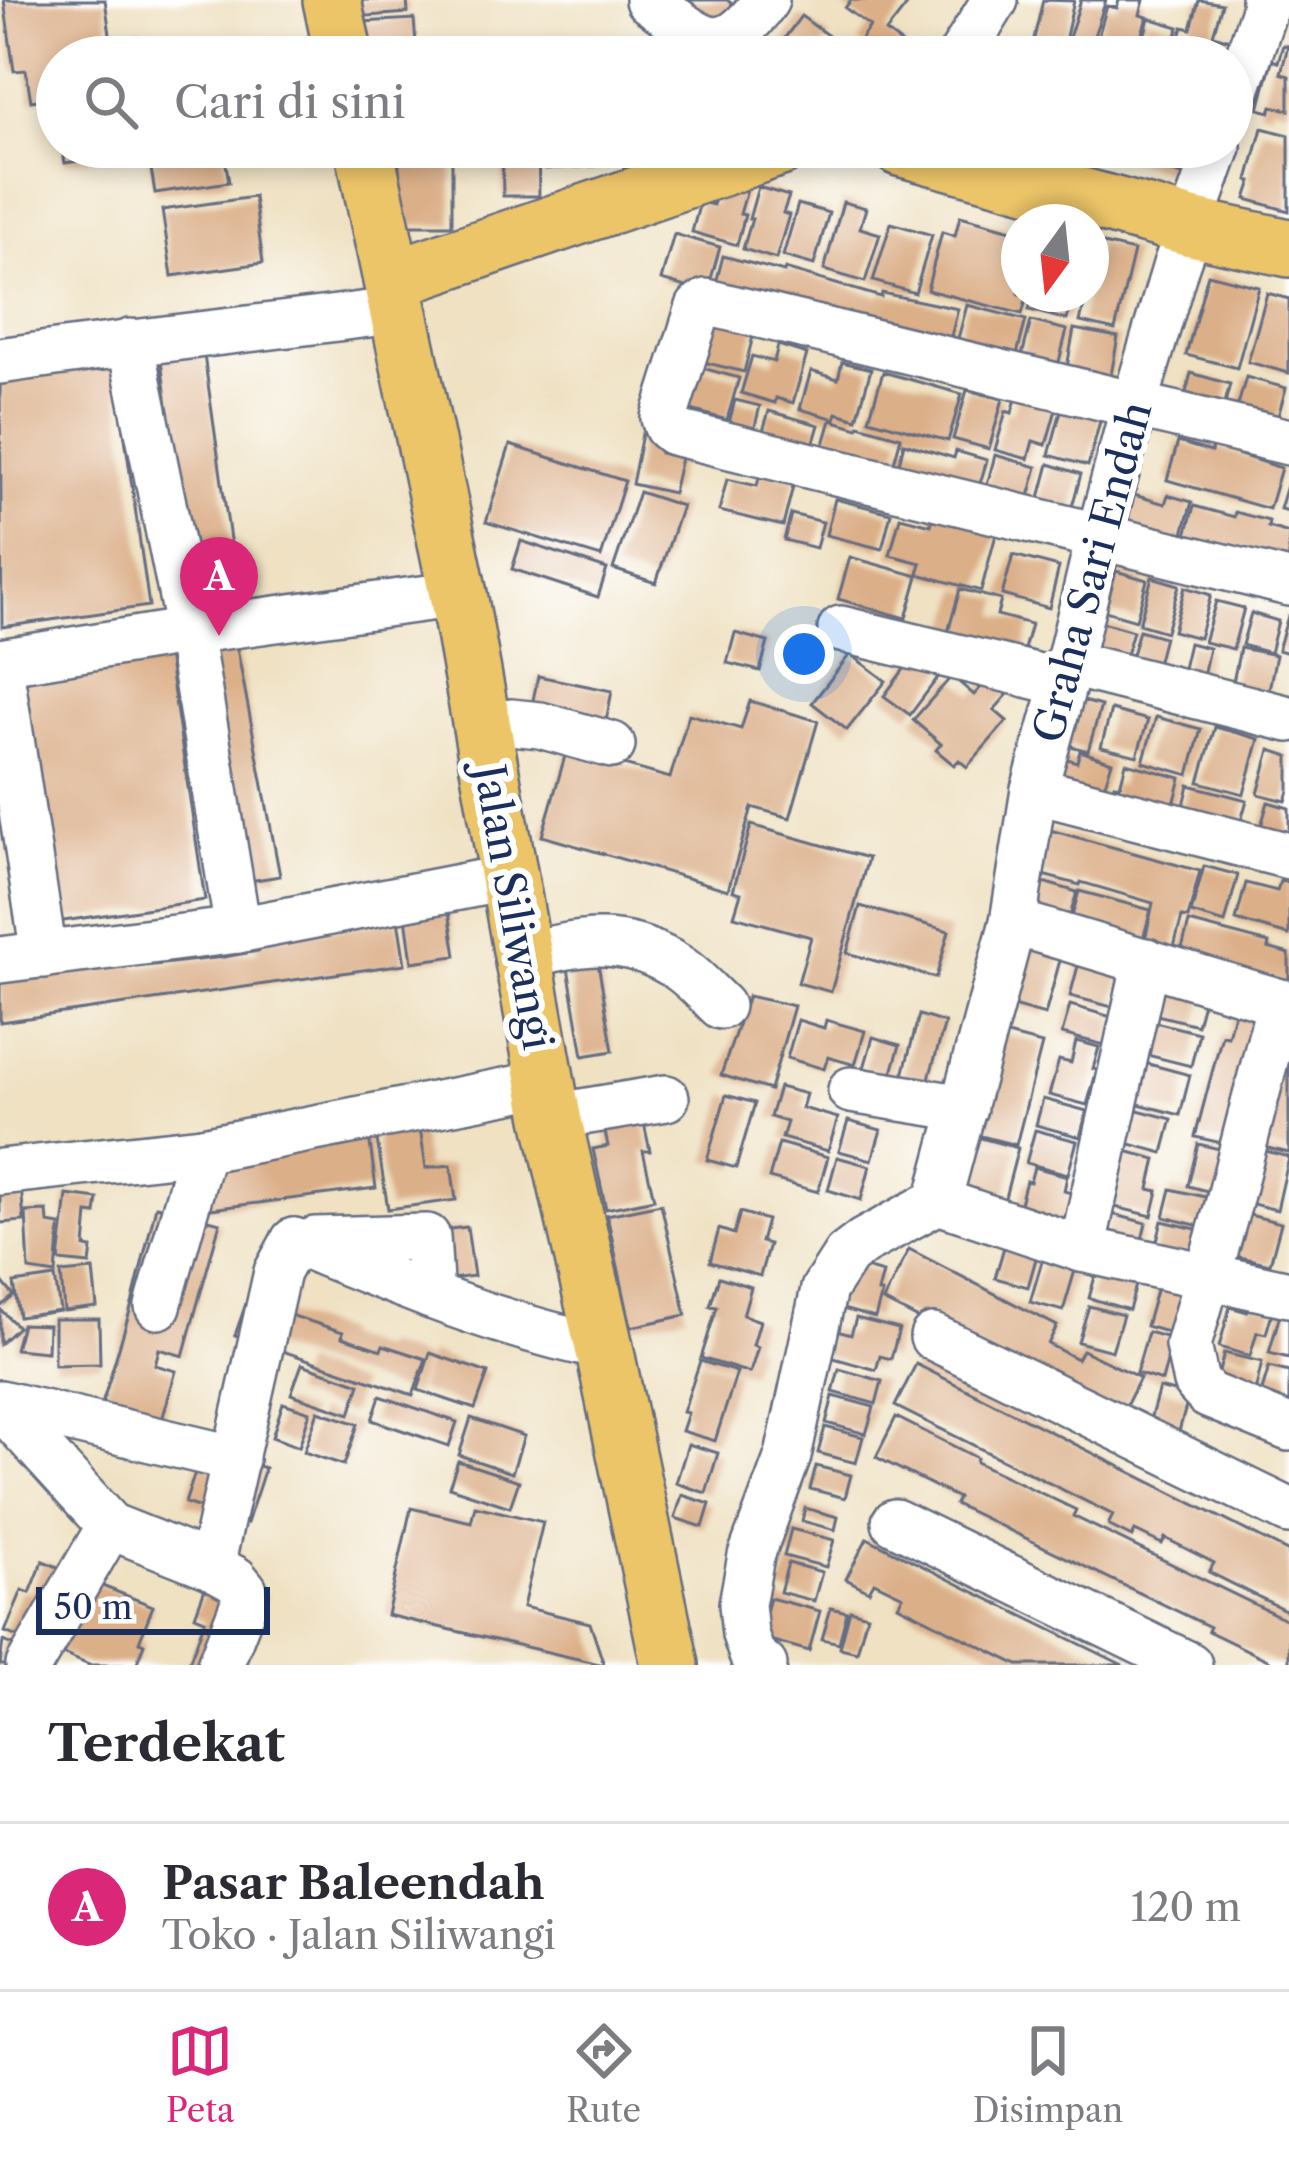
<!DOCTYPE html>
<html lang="id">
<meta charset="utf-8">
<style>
:root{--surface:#fff;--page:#f2f2f3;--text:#2b2b33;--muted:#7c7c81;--line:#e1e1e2;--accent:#db2777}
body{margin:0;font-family:"Libre Caslon Text",serif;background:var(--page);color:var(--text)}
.compass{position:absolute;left:1001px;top:204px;width:108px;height:108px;border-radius:50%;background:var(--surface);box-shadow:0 6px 18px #0003;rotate:195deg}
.scale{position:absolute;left:36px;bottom:30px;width:234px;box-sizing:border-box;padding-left:12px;border:6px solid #1b2f5e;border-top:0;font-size:33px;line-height:42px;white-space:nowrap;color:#1b2f5e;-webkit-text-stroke:9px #fff;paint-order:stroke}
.you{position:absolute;left:804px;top:654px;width:42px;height:42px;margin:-30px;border:9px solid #fff;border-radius:50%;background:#1a73e8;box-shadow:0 0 0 18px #1a73e833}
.badge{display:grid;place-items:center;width:78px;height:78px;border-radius:50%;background:var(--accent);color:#fff;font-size:39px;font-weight:700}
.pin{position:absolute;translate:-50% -99px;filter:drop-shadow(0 3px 6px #0008)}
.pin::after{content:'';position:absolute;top:63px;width:42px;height:36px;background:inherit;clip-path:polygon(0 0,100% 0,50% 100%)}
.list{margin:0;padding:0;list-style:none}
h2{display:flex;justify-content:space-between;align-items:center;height:156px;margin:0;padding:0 48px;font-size:51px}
h2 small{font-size:39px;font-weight:400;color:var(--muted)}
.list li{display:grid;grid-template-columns:78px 1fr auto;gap:36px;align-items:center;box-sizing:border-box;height:168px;padding:0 48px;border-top:3px solid var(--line)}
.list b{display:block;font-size:45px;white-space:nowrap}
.list p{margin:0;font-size:39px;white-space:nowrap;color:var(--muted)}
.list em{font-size:39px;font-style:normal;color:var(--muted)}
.icon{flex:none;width:66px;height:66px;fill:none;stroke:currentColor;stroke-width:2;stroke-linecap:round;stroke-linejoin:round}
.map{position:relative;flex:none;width:1289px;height:1665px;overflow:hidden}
.search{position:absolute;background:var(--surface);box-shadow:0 6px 18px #0003;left:36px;right:36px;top:36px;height:132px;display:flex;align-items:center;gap:30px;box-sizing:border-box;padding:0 42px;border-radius:66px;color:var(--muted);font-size:45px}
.sheet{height:324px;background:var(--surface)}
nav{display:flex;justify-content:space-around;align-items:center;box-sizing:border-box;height:168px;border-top:3px solid var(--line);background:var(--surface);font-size:33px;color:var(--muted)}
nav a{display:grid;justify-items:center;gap:6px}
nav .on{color:var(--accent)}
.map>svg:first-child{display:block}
.building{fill:#dbaf88}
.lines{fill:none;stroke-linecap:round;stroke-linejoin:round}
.minor-casing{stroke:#656d81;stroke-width:50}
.major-casing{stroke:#656d81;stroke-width:62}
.minor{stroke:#fff;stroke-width:45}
.major{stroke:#edc569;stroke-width:57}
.labels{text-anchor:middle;stroke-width:12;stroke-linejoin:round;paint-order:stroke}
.street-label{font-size:42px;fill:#1b2f5e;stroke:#fff}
</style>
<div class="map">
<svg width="1289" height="1665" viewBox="0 0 1289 1665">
<rect width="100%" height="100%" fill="#fff"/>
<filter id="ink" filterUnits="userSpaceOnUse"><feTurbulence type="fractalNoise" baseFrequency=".00833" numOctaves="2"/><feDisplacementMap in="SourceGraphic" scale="24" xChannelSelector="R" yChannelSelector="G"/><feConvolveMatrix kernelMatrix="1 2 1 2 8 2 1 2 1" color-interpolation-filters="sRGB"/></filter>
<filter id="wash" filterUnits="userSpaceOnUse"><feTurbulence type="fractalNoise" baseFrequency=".004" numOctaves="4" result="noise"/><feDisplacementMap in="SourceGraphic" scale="48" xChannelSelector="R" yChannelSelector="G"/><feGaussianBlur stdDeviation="2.7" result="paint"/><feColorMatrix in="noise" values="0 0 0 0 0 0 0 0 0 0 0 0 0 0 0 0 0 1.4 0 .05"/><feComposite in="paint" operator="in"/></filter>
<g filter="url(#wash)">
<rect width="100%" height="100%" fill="#efe1c2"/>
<g id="blocks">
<g class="building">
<path d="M4 0H105L111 41 137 37 140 57H57V97L31 101 26 70 14 71Z"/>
<path d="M353 0H407L408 13 354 17Z"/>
<path d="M681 0H727L738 8 722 30Z"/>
<path d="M851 0H911L886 32 902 44 892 57H878L858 43 870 26 845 8Z"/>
<path d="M1043 0 1074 1 1062 54 1032 47Z"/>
<path d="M1081 0H1106L1087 57 1064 53Z"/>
<path d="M1119 0H1144L1140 15 1147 17 1135 57H1092L1107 6 1117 8Z"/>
<path d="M1199 0 1222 4 1213 35 1230 40 1225 57H1174L1183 27 1191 29Z"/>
<path d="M801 16 830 37 814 57H793L778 47Z"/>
<path d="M1149 18 1179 27 1171 57H1139Z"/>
<path d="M414 19 416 44 363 47 362 22Z"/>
<path d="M1283 45 1288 46 1281 73 1289 76V110L1272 106 1270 112 1259 109 1272 60 1278 62Z"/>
<path d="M415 50V57H363V54Z"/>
<path d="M1262 128 1289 135V211L1246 199 1252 181 1248 180Z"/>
<path d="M62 147H223L229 182 155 193 148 151 65 163Z"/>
<path d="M502 147H538L539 196H503Z"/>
<path d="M546 147H595L596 166 546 169Z"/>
<path d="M608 147H658L659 161 609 164Z"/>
<path d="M1086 147H1194L1186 176Z"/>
<rect x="399" y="155" width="53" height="70"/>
<path d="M720 182 747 190 740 214 745 215 737 245 692 232 700 202 713 205Z"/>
<path d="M758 187 789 196 783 213 789 215 776 259 743 249 752 219H749Z"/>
<path d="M254 197 263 263 172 276 162 210Z"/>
<path d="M843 202 866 208 860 228 880 234 865 282 824 270Z"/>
<path d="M798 204 829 213 814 265 783 256Z"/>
<path d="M960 216 1019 232V294H1028L1022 314 927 290 942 232 955 236Z"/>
<path d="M891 223 932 235 915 293 873 281Z"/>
<path d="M674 234 720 247 707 293 661 280Z"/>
<path d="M1099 243 1134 251 1115 330 1080 322 1087 294H1091V276Z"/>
<path d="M723 256 784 272 785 269 881 297 882 293 958 309 946 356 713 295Z"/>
<path d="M1208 274 1259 287 1237 368 1186 355Z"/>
<path d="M1267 293 1289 299V373L1248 362Z"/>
<path d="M1033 294H1074L1067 320 1029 310Z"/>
<path d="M967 305 1026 320 1012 373 953 357Z"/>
<path d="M708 308 757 320 744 372 695 360Z"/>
<path d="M1031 321 1067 330 1054 381 1018 371Z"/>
<path d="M1074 329 1118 337 1109 386 1065 378Z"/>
<path d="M778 345 807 354 793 403 776 398 775 403 741 393 752 356 774 362Z"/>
<path d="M203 348 236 582 192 587 160 354Z"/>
<path d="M114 360 149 606 2 627 0 376Z"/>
<path d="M842 362 871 369 857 419 837 413 835 419 800 409 811 371 838 379Z"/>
<path d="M695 366 739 378 727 420 684 408Z"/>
<path d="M883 372 962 394 948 441 869 419Z"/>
<path d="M1191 373 1230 384 1220 422 1181 411Z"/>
<path d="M1246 377 1286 388 1273 434 1233 423Z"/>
<path d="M967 390 1003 399 989 449 953 439Z"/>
<path d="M1017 395 1057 406 1046 445 1033 441 1028 459 995 450 1006 411 1012 413Z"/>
<path d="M735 400 760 406 753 434 728 427Z"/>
<path d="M1064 400 1103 410 1088 466 1049 455Z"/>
<path d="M769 411 819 425 810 455 760 441Z"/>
<path d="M831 420 858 428 859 425 901 437 892 470 819 461Z"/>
<path d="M642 434 663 439 660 453 681 458 673 493 632 484Z"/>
<path d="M1178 442 1211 452 1212 446 1281 468 1269 509 1167 480Z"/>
<path d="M904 443 954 458 956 451 987 460 976 497 896 475Z"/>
<path d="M510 445 625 481 601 557 486 522Z"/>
<path d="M995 455 1037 467 1026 508 984 496Z"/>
<path d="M1049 464 1081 474 1069 518 1037 509Z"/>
<path d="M761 470 795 478 783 526 719 511 727 479 757 486Z"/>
<path d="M1288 482H1289V511L1280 509Z"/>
<path d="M639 492 682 506 656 583 613 569Z"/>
<path d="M1127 493 1165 504 1168 495 1192 502 1178 550 1117 526Z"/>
<path d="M835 499 891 513 882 549 826 535Z"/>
<path d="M1194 506 1234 517 1235 512 1269 521 1268 527 1289 533V557L1285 570 1184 542Z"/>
<path d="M935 510 998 527 981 591 918 574 921 563 890 555 900 517 931 525Z"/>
<path d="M791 514 823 522 816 548 784 540Z"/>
<path d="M521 541 607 569 598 597 512 569Z"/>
<path d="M1013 555 1059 567 1049 608 1002 595Z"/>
<path d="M850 557 918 576 906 618 838 599Z"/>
<path d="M1116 571 1147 580 1136 620 1105 611Z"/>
<path d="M1152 577 1179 585 1166 632 1139 624Z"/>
<path d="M1185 587 1211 595 1199 638 1173 631Z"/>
<path d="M960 589 1001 600 997 615 1031 624 1023 653 945 643Z"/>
<path d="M1216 601 1244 608 1233 649 1204 642Z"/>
<path d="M1251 613 1278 621 1270 653 1242 645Z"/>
<path d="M1288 616H1289V653L1278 650Z"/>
<path d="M1102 622 1133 631 1120 675 1090 666Z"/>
<path d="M1139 630 1164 637 1155 672 1129 665Z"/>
<path d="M735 633 768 642 760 671 727 663Z"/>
<path d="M236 643 280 876 243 882 200 650Z"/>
<path d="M1189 643 1209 648 1202 681 1181 677Z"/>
<path d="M167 648 205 900 43 924 5 672Z"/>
<path d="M1240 648 1276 655 1266 704 1230 697Z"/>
<path d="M919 649 945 668 910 715 884 696Z"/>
<path d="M850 654 886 681 847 730 812 703Z"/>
<path d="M538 676 612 691 605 726 531 710Z"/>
<path d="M952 676 974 695 989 678 1008 694 994 710 1007 721 967 767 959 760 954 765 936 750 941 744 913 720Z"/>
<path d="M1073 698 1101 706 1088 751 1060 743Z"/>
<path d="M750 701 818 721 790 818 752 807 728 890 542 836 567 749 670 778 689 714 741 729Z"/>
<path d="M1111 710 1148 720 1137 756 1101 747Z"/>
<path d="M1156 717 1201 729 1189 775 1143 762Z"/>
<path d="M1215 727 1259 739 1244 794 1199 782Z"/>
<path d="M1270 750 1289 756V791L1286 801 1258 794Z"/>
<path d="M1080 751 1112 762 1099 802 1051 787 1061 757 1077 762Z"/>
<path d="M1126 763 1181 778 1172 812 1108 805 1114 784 1120 786Z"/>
<path d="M1189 785 1247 800 1237 835 1179 825Z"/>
<path d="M1268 802 1289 808V841L1259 833Z"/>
<path d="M751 825 868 858 831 992 798 983 811 937 734 916 741 893 733 891Z"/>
<path d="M1050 830 1200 871 1188 918 1182 917 1170 962 1142 954 1153 903 1081 882 1080 885 1039 874Z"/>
<path d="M1204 866 1238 875 1225 923 1191 913Z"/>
<path d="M1280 881 1289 883V935L1236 920 1246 883 1277 891Z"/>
<path d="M1043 882 1077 892 1066 930 1033 920Z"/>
<path d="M1079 891 1151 910 1140 950 1068 931Z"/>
<path d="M860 906 949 931 936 978 847 953Z"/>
<path d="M449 911 456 956 412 962 406 917Z"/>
<path d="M398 920 405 964 0 1022V977L134 955 136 967 224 957 258 951 256 940Z"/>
<path d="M1189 922 1269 943 1268 948 1289 954V994L1179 960Z"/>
<path d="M1017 941 1062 953 1045 1015 998 1002Z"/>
<path d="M1082 951 1124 962 1112 1007 1070 996Z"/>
<path d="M597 957 613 1051 583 1056 567 962Z"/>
<path d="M1148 983 1204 998 1197 1025 1141 1011Z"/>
<path d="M748 996 794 1006 770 1090 721 1075Z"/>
<path d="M1070 1005 1115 1018 1108 1046 1062 1034Z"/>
<path d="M1236 1005 1272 1013 1239 1147 1195 1137 1222 1035 1228 1036Z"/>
<path d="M919 1015 945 1023 928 1082 903 1075Z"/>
<path d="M798 1020 824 1028 826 1020 865 1031 855 1065 828 1057 824 1069 787 1058Z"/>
<path d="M1147 1020 1199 1033 1191 1066 1139 1053Z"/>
<path d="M1289 1026V1153L1251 1144Z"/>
<path d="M996 1032 1042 1044 1016 1145 969 1133Z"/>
<path d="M873 1037 900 1045 891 1076 864 1068Z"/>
<path d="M1076 1041 1099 1047 1093 1069 1097 1070 1087 1105 1049 1095 1059 1060 1071 1063Z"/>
<path d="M1141 1062 1190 1075 1180 1115 1131 1102Z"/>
<path d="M779 1087 806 1094 802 1108 838 1118 828 1151 782 1138 787 1122 770 1117Z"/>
<path d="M726 1095 755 1103 736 1168 707 1160Z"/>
<path d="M1043 1099 1087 1111 1080 1137 1036 1125Z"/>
<path d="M1134 1109 1172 1119 1163 1153 1126 1143Z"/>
<path d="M642 1114 650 1151H643L654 1199 606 1209 593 1149 608 1146 603 1122Z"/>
<path d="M419 1121 426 1168 451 1165 456 1200 388 1209 375 1127Z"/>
<path d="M848 1121 881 1130 872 1160 839 1151Z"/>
<path d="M1035 1130 1077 1141 1068 1174 1026 1163Z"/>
<path d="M966 1134 1018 1148 1001 1213 950 1200Z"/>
<path d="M369 1136 376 1188 195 1211 189 1163Z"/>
<path d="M779 1143 828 1157 818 1192 769 1178Z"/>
<path d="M1198 1144 1237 1153 1226 1196 1188 1186Z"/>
<path d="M1250 1147 1289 1157 1277 1210 1232 1199Z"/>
<path d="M1118 1149 1156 1159 1149 1189 1158 1191 1152 1216 1111 1206Z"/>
<path d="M837 1157 870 1166 861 1200 828 1190Z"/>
<path d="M1034 1167 1067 1176 1064 1191 1071 1193 1062 1230 1016 1218 1026 1181 1030 1182Z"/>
<path d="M21 1186 24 1221 0 1223V1188Z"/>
<path d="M1171 1189 1218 1200 1211 1229 1164 1217Z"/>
<path d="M67 1195 98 1199 96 1214 88 1213 85 1247 92 1248 90 1264 59 1261Z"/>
<path d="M661 1204 686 1315 631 1327 607 1215Z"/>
<path d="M156 1206 220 1223 183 1356 159 1349 155 1365 176 1371 160 1427 100 1411 132 1304Z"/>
<path d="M47 1211 48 1223 60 1225 56 1274 29 1270 26 1212Z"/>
<path d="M740 1212 767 1220 761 1242 769 1244 760 1276 710 1262 719 1229 734 1234Z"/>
<path d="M1238 1212 1281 1223 1270 1264 1227 1254Z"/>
<path d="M1112 1214 1146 1223 1140 1248 1105 1239Z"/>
<path d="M1162 1221 1209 1232 1199 1272 1152 1260Z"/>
<path d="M467 1227 474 1276 407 1285 401 1235Z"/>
<path d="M1004 1247 1037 1255 1028 1287 995 1278Z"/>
<path d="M909 1249 1057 1326 1048 1344 1077 1359 1082 1350 1140 1378 1119 1420 883 1301Z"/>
<path d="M1043 1258 1076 1267 1063 1311 1030 1302Z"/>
<path d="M854 1265 883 1273 878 1292 882 1293 875 1318 832 1306Z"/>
<path d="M1098 1266 1138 1278 1129 1310 1089 1298Z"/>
<path d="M93 1270 97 1307 64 1311 61 1273Z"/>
<path d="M55 1277 60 1311 19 1317 14 1283Z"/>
<path d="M719 1277 751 1287 743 1315 760 1321 753 1345 758 1347 750 1373 701 1358 717 1307 710 1306Z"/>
<path d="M0 1279 14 1296 0 1307Z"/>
<path d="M1157 1287 1190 1296 1182 1336 1146 1326Z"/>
<path d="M247 1301 343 1332 342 1337 381 1350 383 1345 426 1359 413 1395 235 1335Z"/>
<path d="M1250 1302 1273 1309 1266 1334 1257 1332 1250 1356 1219 1347 1230 1307 1247 1312Z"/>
<path d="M1089 1306 1123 1315 1112 1351 1078 1342Z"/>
<path d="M1282 1307 1289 1309V1358L1269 1353Z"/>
<path d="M0 1309 18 1327 0 1344Z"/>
<path d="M856 1318 899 1329 891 1359 880 1356 876 1370 823 1355 830 1329 851 1335Z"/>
<path d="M54 1319H99L100 1364 54 1365Z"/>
<path d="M22 1324 48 1325 47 1352 15 1349Z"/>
<path d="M1148 1332 1173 1339 1162 1381 1136 1373Z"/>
<path d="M430 1353 488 1373 475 1409 418 1390Z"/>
<path d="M1224 1353 1262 1362 1255 1392 1216 1383Z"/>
<path d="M700 1361 737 1372 715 1441 682 1431 688 1413 683 1412Z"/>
<path d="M302 1364 360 1384 350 1414 291 1394Z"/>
<path d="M916 1364 1289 1552V1607L1285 1610 1209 1572 1214 1563 1165 1538 1162 1544 1135 1531 1132 1537 1108 1525 1113 1515 895 1406Z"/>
<path d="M1269 1367 1289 1372V1413L1258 1404Z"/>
<path d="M839 1369 882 1381 876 1404 833 1392Z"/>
<path d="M1159 1388 1189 1396 1176 1442 1146 1434Z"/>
<path d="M380 1396 457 1422 449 1446 372 1420Z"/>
<path d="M833 1396 874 1407 866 1434 826 1423Z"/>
<path d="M283 1403 310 1412 299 1447 272 1437Z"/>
<path d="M318 1411 358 1424 344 1465 304 1452Z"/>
<path d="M896 1417 977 1458 976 1462 1076 1510 1073 1516 1289 1621V1665H1278L1208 1631 1210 1627 955 1504 958 1498 876 1457Z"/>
<path d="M471 1418 524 1436 512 1473 459 1455Z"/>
<path d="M825 1427 863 1437 856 1463 818 1453Z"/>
<path d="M688 1444 718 1453 706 1493 676 1483Z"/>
<path d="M203 1448 265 1468 247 1523 185 1503Z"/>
<path d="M458 1461 519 1481 510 1507 449 1487Z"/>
<path d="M816 1466 851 1475 845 1498 810 1489Z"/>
<path d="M682 1495 710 1504 703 1527 675 1518Z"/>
<path d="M475 1506 543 1522 523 1607 590 1623 604 1665 387 1615 411 1508 471 1522Z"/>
<path d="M805 1508 838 1517 835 1530 802 1521Z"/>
<path d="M791 1529 834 1540 826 1567 784 1556Z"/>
<path d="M867 1538 968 1589 1123 1665H1018L898 1605 903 1596 874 1582 869 1591 846 1579Z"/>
<path d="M43 1561 75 1574 45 1648 5 1632 22 1590 30 1593Z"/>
<path d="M788 1563 822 1572 814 1601 780 1592Z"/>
<path d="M210 1575 266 1596 241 1665H188L205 1620 195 1616Z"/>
<path d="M82 1578 153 1606 139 1642 144 1644 136 1665H89L53 1650Z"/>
<path d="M770 1598 820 1611 809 1651 759 1637Z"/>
<path d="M831 1608 847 1612 839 1643 822 1639Z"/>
<path d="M850 1610 867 1615 857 1652 840 1648Z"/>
<path d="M3 1641 48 1659 46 1665H0Z"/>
</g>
</g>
</g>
<g filter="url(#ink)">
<use href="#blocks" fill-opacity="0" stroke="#656d81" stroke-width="3"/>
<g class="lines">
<g class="minor-casing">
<g id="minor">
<path d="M648 0C702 38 719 66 766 0"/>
<path d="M960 57 995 0"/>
<path d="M1232 105 1267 1 1264 0"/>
<path d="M130 342 189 631 238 930"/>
<path d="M0 361C133 341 266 328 399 310"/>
<path d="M1289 442 706 302 699 307 664 418 667 427 673 432 1289 583"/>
<path d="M841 629 1064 683"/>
<path d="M0 662 189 631 458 594"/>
<path d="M1067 663 1289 719"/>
<path d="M0 667 44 955"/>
<path d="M483 734 511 722 540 725 612 745"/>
<path d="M1034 790 1289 856"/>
<path d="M1013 922 1280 1002"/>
<path d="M524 956C579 942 619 933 671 963 690 973 706 992 721 1006"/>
<path d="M0 960 238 930 511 877"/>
<path d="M1289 1003 1280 1002 1229 1202 1188 1345 1196 1382 1208 1395 1289 1428"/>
<path d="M851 1090 964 1108"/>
<path d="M552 1117 666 1098"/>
<path d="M0 1172 202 1150 546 1083"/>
<path d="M938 1201 1082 1249 1289 1294"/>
<path d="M315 1240 427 1237 431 1296"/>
<path d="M294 1241C395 1282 496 1326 604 1347"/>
<path d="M1082 1249 1146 961"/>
<path d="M158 1306 202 1150"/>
<path d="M933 1337 1289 1511"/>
<path d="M0 1403 236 1459"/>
<path d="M0 1405 110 1526 211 1566 235 1579 244 1590V1603L220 1665"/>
<path d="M895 1522 1189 1665"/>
<path d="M211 1566 277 1272 294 1241"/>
<path d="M29 1665 110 1526"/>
<path d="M764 1665 752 1655 745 1634 742 1604 751 1556 788 1456 824 1289 846 1255 863 1242 938 1201 1013 922 1034 790 1064 683 1099 537 1134 406 1176 265 1218 147"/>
</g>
</g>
<g class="major-casing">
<g id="major">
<path d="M332 0 344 57"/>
<path d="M364 147 458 594 552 1117 604 1347 670 1665"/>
<path d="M900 147 1191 227 1289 248"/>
<path d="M393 279 780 147"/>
</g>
</g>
<use href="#minor" class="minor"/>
<use href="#major" class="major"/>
</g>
</g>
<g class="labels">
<g class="street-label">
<text transform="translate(1092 572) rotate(-75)" y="15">Graha Sari Endah</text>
<text transform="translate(514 907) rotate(80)" y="15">Jalan Siliwangi</text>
</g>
</g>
</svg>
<svg class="compass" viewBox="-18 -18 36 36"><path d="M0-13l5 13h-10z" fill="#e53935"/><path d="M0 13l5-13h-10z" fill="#7c7c81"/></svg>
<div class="scale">50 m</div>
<div class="you"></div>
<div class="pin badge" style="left:219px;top:636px">A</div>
<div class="search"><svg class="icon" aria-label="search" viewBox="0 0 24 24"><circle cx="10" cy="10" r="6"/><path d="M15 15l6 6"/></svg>Cari di sini</div>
</div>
<section class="sheet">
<h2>Terdekat<small></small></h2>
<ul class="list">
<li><span class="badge">A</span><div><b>Pasar Baleendah</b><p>Toko · Jalan Siliwangi</p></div><em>120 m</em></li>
</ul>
</section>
<nav>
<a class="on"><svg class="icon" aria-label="map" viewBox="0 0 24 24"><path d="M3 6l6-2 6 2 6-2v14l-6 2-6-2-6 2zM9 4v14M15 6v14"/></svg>Peta</a>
<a><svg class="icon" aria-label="directions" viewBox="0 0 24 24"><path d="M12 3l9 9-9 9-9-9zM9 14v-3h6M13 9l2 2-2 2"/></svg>Rute</a>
<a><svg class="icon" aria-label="saved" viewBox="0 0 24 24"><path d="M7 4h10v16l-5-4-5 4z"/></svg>Disimpan</a>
</nav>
